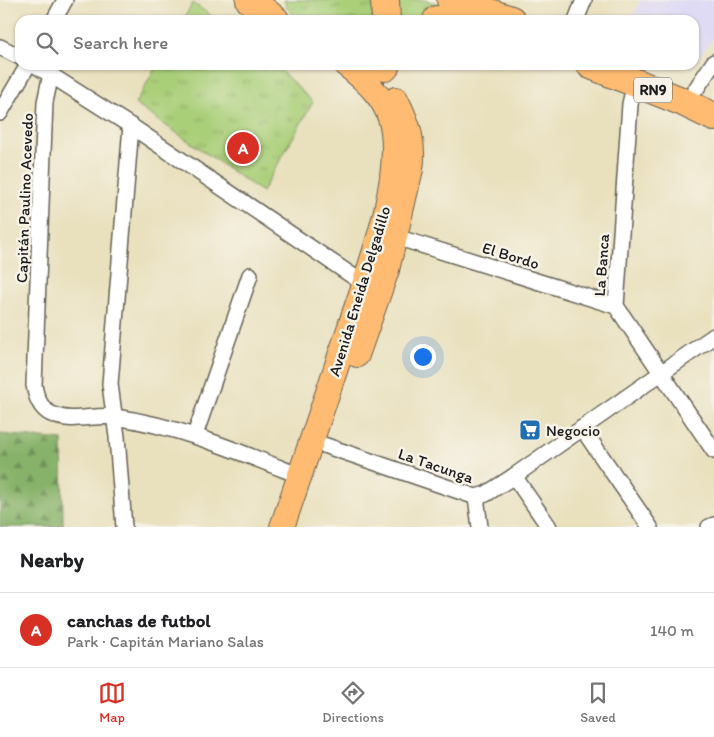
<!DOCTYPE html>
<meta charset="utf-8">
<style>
:root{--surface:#fff;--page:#f6f6f6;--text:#202124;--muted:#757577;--line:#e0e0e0;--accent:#d93025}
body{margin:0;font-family:Itim,sans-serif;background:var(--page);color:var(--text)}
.you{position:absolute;left:422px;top:356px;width:18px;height:18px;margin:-12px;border:4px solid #fff;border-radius:50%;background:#1a73e8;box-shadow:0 0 0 8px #1a73e833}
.badge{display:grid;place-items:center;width:32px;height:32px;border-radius:50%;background:var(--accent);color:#fff;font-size:16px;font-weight:700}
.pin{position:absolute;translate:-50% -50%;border:2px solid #fff;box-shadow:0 1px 5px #0006}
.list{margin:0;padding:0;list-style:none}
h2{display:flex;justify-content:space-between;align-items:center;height:65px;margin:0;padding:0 20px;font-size:21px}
h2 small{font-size:16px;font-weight:400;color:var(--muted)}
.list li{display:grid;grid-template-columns:32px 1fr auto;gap:15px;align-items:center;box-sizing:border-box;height:75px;padding:0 20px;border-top:1px solid var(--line)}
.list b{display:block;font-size:19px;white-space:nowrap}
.list p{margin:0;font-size:16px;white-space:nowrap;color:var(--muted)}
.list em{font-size:16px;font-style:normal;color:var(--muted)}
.icon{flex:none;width:28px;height:28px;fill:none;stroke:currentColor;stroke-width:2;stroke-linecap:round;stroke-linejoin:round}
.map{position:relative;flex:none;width:714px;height:527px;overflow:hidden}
.search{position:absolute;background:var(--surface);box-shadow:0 1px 4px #0004;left:15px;right:15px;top:15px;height:55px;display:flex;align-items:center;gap:12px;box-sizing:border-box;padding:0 18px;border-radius:15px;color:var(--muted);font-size:19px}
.sheet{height:140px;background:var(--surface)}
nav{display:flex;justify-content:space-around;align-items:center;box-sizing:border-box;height:70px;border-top:1px solid var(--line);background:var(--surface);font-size:14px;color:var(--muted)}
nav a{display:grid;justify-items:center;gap:2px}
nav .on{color:var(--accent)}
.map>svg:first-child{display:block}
.built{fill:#dad6f7}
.grass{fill:url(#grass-tufts);stroke:#63764a}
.forest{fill:url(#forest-firs);stroke:#526742}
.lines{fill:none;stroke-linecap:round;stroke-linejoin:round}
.street-casing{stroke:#646154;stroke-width:18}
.primary-casing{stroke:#646154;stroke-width:26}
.highway-casing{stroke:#646154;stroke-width:30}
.street{stroke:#fff;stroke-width:15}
.primary{stroke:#febb71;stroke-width:24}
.highway{stroke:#febb71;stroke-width:28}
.labels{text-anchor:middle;stroke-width:5;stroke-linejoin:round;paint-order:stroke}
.shield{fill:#f7f3e8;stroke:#5e5c59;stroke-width:1}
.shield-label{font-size:15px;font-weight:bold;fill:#1c1c1c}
.street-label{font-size:16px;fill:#1c1c1c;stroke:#f7f3e8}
.poi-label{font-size:16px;fill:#1c1c1c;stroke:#f7f3e8;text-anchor:start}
</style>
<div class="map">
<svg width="714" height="527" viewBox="0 0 714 527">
<defs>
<pattern id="grass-tufts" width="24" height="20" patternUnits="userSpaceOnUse" patternTransform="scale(1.25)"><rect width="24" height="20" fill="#aacf79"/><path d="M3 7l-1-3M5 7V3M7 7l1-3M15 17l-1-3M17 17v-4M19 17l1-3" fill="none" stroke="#92b168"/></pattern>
<pattern id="forest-firs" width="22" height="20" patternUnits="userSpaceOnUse" patternTransform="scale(1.25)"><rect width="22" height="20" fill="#87b269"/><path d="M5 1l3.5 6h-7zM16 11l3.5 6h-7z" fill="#6e9056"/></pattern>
</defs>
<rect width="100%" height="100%" fill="#f7f3e8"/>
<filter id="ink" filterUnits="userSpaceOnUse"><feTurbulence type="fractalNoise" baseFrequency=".02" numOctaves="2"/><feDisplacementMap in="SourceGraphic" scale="10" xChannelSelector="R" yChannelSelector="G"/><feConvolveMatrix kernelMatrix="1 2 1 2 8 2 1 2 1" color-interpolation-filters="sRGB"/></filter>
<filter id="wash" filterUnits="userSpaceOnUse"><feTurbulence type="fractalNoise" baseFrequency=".0096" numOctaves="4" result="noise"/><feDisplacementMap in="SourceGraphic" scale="20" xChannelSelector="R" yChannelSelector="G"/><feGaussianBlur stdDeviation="1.12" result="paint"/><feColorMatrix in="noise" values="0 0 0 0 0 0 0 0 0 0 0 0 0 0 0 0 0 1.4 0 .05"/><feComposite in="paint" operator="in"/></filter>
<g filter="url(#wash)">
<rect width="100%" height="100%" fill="#e9e0bd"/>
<path class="built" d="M640 0H714V37L692 67 687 65H694V20H632Z"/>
<g class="grass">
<path d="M284 0H372L373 18 372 20H299L287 8Z"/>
<path d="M392 0H424L466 12 419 20H396Z"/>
<path d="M193 3 217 20H183Z"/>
<path d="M157 65H275L313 102 262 192 135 104Z"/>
</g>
<path class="forest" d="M0 434 62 440 63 527H0Z"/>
</g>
<g filter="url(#ink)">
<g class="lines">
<g class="street-casing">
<g id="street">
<path d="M54 20 65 0"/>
<path d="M576 20 584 0"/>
<path d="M0 47 20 57"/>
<path d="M35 65 131 126 354 277 372 286"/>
<path d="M51 74 45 102 34 385C36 397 41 411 54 415 72 423 95 414 115 417 179 426 240 452 300 476"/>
<path d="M635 83 630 104 616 306 714 451"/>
<path d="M696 89 714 62"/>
<path d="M0 113 28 65"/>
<path d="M396 237 616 306"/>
<path d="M582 428 650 527"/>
<path d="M195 435 250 275"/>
<path d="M312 441 476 497 486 494 514 476 714 336"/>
<path d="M514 476 549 527"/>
<path d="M476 497 480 527"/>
<path d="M124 527 117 437 110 384 131 126"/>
<path d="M709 527 714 525"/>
</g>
</g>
<g class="primary-casing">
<g id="primary">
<path d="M357 355 387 270 411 169C415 142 408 123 396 99"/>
<path d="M282 527C305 461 327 395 349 329 368 271 400 192 393 131 389 101 368 82 346 65"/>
</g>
</g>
<g class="highway-casing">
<g id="highway">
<path d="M250 0 275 20"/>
<path d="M385 0 386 20"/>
<path d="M451 0 511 20"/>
<path d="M437 20H461"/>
<path d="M591 65 681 101 714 117"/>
<path d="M385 67V65"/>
</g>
</g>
<use href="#street" class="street"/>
<use href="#primary" class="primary"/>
<use href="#highway" class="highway"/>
</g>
</g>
<defs>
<g id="supermarket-square" transform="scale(1.125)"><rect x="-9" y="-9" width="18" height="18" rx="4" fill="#1f6fb2" stroke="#f7f3e8"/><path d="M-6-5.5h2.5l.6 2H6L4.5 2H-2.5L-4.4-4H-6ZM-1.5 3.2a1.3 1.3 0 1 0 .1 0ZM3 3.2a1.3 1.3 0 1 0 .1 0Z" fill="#fff"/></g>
</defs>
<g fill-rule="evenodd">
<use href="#supermarket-square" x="530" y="430"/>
</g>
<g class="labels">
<rect class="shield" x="634" y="77.5" width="38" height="25" rx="4"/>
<g class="shield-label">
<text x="653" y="95">RN9</text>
</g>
<g class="street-label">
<text transform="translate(24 198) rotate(-88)" y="6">Capitán Paulino Acevedo</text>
<text transform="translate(511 255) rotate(17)" y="6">El Bordo</text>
<text transform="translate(601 265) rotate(-86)" y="6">La Banca</text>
<text transform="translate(359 291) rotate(-73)" y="6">Avenida Eneida Delgadillo</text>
<text transform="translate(436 465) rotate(19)" y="6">La Tacunga</text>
</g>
<g class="poi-label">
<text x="546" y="436">Negocio</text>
</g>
</g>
</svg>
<div class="you"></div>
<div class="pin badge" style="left:243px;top:148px">A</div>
<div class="search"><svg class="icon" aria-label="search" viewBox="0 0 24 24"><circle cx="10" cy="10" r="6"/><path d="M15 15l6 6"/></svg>Search here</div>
</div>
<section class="sheet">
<h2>Nearby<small></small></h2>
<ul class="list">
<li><span class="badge">A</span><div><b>canchas de futbol</b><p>Park · Capitán Mariano Salas</p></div><em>140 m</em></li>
</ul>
</section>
<nav>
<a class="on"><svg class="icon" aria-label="map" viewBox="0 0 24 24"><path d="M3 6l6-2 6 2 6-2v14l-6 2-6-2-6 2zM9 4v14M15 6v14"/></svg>Map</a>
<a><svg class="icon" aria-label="directions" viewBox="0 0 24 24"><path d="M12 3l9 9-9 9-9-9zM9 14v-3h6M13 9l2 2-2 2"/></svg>Directions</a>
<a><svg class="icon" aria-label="saved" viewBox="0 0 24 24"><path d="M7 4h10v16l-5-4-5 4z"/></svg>Saved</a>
</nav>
